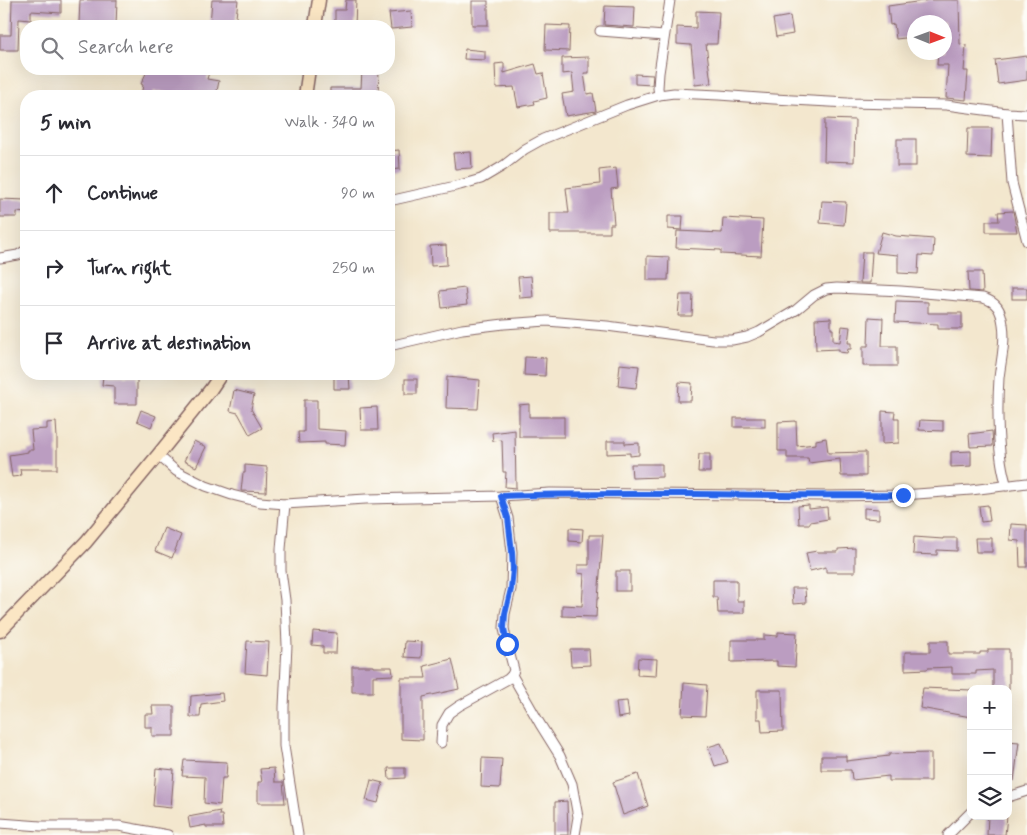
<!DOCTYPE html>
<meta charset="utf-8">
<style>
:root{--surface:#fff;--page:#f7f7f7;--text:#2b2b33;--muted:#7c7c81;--line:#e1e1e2}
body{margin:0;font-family:Mynerve,sans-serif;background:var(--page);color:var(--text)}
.controls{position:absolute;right:15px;bottom:15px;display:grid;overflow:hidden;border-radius:10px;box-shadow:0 5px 20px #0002}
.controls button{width:45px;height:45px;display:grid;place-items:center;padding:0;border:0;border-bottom:1px solid var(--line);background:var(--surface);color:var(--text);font:25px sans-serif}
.compass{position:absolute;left:907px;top:15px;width:45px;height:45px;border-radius:50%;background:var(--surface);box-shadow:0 5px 20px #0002;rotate:91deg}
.stop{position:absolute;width:15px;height:15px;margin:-11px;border:4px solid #2563eb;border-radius:50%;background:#fff}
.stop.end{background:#2563eb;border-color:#fff;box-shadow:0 1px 5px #0008}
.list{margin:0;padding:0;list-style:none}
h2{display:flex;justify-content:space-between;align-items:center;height:65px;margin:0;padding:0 20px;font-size:21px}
h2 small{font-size:16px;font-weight:400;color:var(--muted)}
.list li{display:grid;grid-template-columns:32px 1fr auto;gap:15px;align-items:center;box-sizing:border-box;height:75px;padding:0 20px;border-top:1px solid var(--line)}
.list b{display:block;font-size:19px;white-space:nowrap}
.list em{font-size:16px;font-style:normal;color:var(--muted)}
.icon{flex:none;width:28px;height:28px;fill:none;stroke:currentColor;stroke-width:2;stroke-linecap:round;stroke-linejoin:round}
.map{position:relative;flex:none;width:1027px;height:835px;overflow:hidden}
.search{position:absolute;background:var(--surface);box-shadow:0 5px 20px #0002;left:20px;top:20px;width:375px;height:55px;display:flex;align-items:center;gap:12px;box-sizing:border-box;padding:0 18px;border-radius:20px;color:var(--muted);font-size:19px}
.panel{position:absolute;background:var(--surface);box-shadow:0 5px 20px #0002;left:20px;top:90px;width:375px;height:290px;border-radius:20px}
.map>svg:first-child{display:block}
.building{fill:#bb9dc1}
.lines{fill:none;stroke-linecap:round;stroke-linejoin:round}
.street-casing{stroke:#856564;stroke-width:11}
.secondary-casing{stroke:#856564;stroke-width:15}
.street{stroke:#fff;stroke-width:9}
.secondary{stroke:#fbe6c4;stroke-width:12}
.route{stroke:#2563eb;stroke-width:6}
</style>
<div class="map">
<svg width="1027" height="835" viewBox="0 0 1027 835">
<rect width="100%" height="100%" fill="#fdfcf7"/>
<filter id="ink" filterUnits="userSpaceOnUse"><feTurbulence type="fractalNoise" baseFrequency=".02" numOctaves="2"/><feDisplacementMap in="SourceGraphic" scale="10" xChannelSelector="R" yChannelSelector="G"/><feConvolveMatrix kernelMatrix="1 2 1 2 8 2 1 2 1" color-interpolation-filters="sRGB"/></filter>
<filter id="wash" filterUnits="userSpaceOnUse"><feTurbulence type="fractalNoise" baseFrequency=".0096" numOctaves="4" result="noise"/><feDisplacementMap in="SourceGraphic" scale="20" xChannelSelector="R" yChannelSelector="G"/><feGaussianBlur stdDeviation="1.12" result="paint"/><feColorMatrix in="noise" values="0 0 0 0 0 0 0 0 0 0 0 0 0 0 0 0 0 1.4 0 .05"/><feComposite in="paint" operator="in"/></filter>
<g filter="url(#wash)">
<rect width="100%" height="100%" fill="#f3e7ce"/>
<g id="blocks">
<g class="building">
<path d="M12 0H61V13L31 11V20L19 19 18 50H0V35H11Z"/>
<path d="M80 0H117L116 26H80V23H79Z"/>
<path d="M212 0H238L235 26 210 24Z"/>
<path d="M346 0H356L355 26H335V10H345Z"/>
<path d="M930 0H959L960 44 966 45 964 71H968L966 100 946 98 948 65H937L938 52H944V22H914V37L896 39 894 24 890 25 888 6Z"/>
<rect x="472" y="1" width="16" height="24"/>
<path d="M605 6 635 7 634 27 604 25Z"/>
<path d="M411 11 412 27 391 29 389 13Z"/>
<path d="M696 11 719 12 717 44H706L711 83 695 85 691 45 677 44V27L696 28Z"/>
<path d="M790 16 793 34 776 37 773 19Z"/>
<path d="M546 25 570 26 569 51 545 50Z"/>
<path d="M465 49 485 51V60L464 59Z"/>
<path d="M1027 56V80L998 84 995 60Z"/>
<path d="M589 57V73H584L587 94 593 93 596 111 566 116 562 94 574 92 572 73 562 74V58Z"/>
<path d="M504 63V73L535 64 538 74 543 73 547 98 534 101 535 104 518 107 514 87 496 88 495 64Z"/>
<path d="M148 69H210L207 79 219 81 216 96H183L158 91V93L154 91 153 96H141L143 85 141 84Z"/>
<path d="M362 70 379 71 378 95 370 94V96H330V88H361Z"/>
<path d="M635 74 653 75 652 85 635 84Z"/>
<path d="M825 119 855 120 854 162 824 161Z"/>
<path d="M968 128H992L991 158 967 157Z"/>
<rect x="897" y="139" width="19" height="27"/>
<path d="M399 150 400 169 389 170V151Z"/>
<path d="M471 152 472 168 455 169 453 153Z"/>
<path d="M616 168 618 188 611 189 614 224H610V233H550V213H569L566 188 600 184 599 170Z"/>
<path d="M0 199 26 200V213L17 212V217H0Z"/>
<path d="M822 201 846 202 844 225 820 223Z"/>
<path d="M1013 211 1017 232H986V221H999L998 212Z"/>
<path d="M668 216H683L682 230 668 229Z"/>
<path d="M723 218 763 220 761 256 721 254V250L676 248 677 231 722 233Z"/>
<path d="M882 232 896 236 934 239 933 256 919 255 918 274 898 273V255L876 253Z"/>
<path d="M446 245 447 265 431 266 430 246Z"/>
<path d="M862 252H872L870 283H860Z"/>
<path d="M647 256 669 257 668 280H647Z"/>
<path d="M968 272H982L983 292 969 291Z"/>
<path d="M531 276 533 297 520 298 518 277Z"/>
<path d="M465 288 467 305 442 308 440 291Z"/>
<rect x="1012" y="288" width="15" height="11"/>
<path d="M680 295H693L692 316H678Z"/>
<path d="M896 301 928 302V313H962V329H938V324L895 322Z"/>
<path d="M869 317 883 318 882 346H897V366H863V346H868Z"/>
<path d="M831 318V329H833V341L840 342 842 326 850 327 848 343H851V349H848L847 353 839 352V349L816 350 815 319Z"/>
<path d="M525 357 546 358 545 376 524 375Z"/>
<path d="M620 364 639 366 636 388 618 386Z"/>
<path d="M334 374H349L350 389H334Z"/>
<path d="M103 376H137V404H114V386L102 385Z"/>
<path d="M447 377 480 380 478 409 446 408Z"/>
<rect x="405" y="379" width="12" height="15"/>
<path d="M679 382 692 383 691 401H678Z"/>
<path d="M234 390 254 395 251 409 262 428 250 435 238 413 230 411Z"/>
<path d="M304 400H317V429L346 431 345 445 325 444V442L299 443 298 432H304Z"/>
<path d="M529 404V417H564V437H519V405Z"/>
<path d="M377 407 378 430H361L360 408Z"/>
<path d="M141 410 156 416 151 427 137 421Z"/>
<path d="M882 411 895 412 894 418H899V443L882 444Z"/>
<rect x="734" y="418" width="31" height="9"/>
<path d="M920 420 943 421V431L919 430Z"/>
<path d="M796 421 797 446 816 444V440L826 438 828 453 866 452V476H841L840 459 809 463 808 458H787V451H778V422Z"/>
<path d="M56 422 57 438V469H20L21 476 12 477 9 455 28 452V450H33L31 430 47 429V423Z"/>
<path d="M515 430 516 488 505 487 506 472H503L502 440 493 441 492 433Z"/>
<path d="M992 431 993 446 970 447 969 434Z"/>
<path d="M194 441 206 447 196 467 184 461Z"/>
<path d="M607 441H625V444L639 443V455L630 456V453L607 454Z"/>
<path d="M971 451V466L951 467V452Z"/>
<path d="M699 454H710V472H698Z"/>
<path d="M631 464H662V477L632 478Z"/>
<path d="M245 465 267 467 266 492 241 491 243 473H245Z"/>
<path d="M809 505V509L827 507 828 519 810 522V524H799L798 506Z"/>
<path d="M988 505 990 521 981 522 979 506Z"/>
<path d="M864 508 879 509V519L864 518Z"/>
<path d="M1011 524 1027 525V567H1020L1019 541 1010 540Z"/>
<path d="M164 528 181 535 172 558 155 551Z"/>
<path d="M569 528 583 529 582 542 569 541Z"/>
<path d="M589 535H603L598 599H597L596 617 562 616V605L582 606 584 574 578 573V565H589Z"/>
<path d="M914 537 943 539V538H957V551L937 550V555L913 554Z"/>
<path d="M975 538H992V552H976Z"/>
<path d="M855 548V572H826V567L810 571 806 553 817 551 818 552H838V549Z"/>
<rect x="616" y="571" width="14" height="20"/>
<path d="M713 580H737V601H744V613H718L717 597H713Z"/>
<path d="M792 588H805L806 603 793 604Z"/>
<path d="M313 631 337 633 336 653H323V646L312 645Z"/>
<path d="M778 632 797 633 795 667 777 666V661L731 662V640H764V635L778 636Z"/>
<path d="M247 641 269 642 267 675 245 673Z"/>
<path d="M405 641 422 642 421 658 404 657Z"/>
<path d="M930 641H948V654H980V652H988V649H1009V689H993V670L976 671V674H952V667L928 668V669L905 670V652H930Z"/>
<path d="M570 649H589L590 665 571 666Z"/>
<path d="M638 658 657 659 656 676 637 675Z"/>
<path d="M452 659 459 689 423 697V740L401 739V678H426L424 666Z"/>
<path d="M352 666H373V667H392L393 675 373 676V692H352Z"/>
<path d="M684 683 707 685 705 716 682 715Z"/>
<path d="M923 688 971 690V717L920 708Z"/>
<path d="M757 690H782L783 731 762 732 761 719H757Z"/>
<path d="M222 693 223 701 201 704 200 717H190L191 696Z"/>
<path d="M627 701 629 716 618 718 616 702Z"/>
<path d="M152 706H174V736H152V727H145V714H153Z"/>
<path d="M1008 741 1019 742 1014 781 1008 780Z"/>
<path d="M721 743 728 762 715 766 708 747Z"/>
<path d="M931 753V781H889V776L852 780 851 770H821V756H846V761L889 756V754Z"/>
<path d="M482 758 502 759 500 788 481 787Z"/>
<path d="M184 760 227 762 226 778H222L220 805 204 803 205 777 182 776Z"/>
<path d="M156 768 174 770 171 808 153 806Z"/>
<path d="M274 768 275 782H283L285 803H258V782H262L260 769Z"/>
<path d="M388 768H405V778L389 779Z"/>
<path d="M638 774 648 806 623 815 613 782Z"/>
<path d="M371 780 383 783 378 803 366 800Z"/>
<path d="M567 801 568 835H555V802Z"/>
<path d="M220 811 219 815H222L223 827H206V825L190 828 188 817Z"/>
<path d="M988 816H1007L1005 835H987Z"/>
</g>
</g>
</g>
<g filter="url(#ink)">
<use href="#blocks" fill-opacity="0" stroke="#856564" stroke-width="1"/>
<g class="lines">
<g class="street-casing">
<g id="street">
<path d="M600 31 664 36"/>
<path d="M659 95 658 88 659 73 670 0"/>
<path d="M1007 113 1012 183 1027 241"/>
<path d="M389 201 460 185 481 179 503 166 525 149 543 139 627 105 659 95 674 93 719 95 774 99 848 103 946 105 1007 113 1027 114"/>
<path d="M0 258 18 255 26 250"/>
<path d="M389 346 462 329 504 324 547 321 607 326 713 340H732L747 337 759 332 796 310 814 295 826 289 837 288 901 291 983 298C997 302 1001 310 1003 324 1006 342 1001 360 999 378 997 408 997 457 1007 486"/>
<path d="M158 455 176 471 206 486 232 495 260 502 285 504 366 499 501 496 550 493 828 496 903 495 971 490 1027 483"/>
<path d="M285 504 281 549V571L285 600 287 645 284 707V746L298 835"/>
<path d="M512 675 540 724 560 756 572 784 578 817 575 835"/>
<path d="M441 743 442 725 449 713 459 706 508 679 512 675 514 670 507 644 504 628 505 614 511 589 512 552 508 518 501 496"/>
<path d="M1008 797 1027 791"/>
<path d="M0 823 41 826H119L168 835"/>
<path d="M948 835 971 812"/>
</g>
</g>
<g class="secondary-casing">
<g id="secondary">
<path d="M315 26 319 0"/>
<path d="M305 96 309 69"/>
<path d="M0 631 86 542 158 455 211 389 221 374"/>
</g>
</g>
<use href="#street" class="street"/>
<use href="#secondary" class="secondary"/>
</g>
</g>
<g class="lines" filter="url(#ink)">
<path class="route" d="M507 644 504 628 505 614 511 589 513 569 512 552 508 518 501 496C566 493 630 494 694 494 764 495 833 496 903 495"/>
</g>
</svg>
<div class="controls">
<button>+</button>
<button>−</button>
<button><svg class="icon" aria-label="layers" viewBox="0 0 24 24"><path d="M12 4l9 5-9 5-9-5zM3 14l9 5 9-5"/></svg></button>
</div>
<svg class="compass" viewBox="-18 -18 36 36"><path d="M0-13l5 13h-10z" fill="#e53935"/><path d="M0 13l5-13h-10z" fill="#7c7c81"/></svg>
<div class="stop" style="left:507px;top:644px"></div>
<div class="stop end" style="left:903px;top:495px"></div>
<div class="search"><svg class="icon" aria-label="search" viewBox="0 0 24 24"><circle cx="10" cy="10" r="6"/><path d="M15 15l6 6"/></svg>Search here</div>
<section class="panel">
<h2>5 min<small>Walk · 340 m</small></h2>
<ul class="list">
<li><svg class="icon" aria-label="ahead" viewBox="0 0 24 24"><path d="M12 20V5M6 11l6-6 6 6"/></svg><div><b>Continue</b></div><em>90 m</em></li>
<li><svg class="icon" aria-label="right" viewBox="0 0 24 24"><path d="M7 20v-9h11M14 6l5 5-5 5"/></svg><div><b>Turn right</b></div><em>250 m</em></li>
<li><svg class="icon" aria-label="arrive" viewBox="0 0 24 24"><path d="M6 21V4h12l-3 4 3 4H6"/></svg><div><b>Arrive at destination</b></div></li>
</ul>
</section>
</div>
